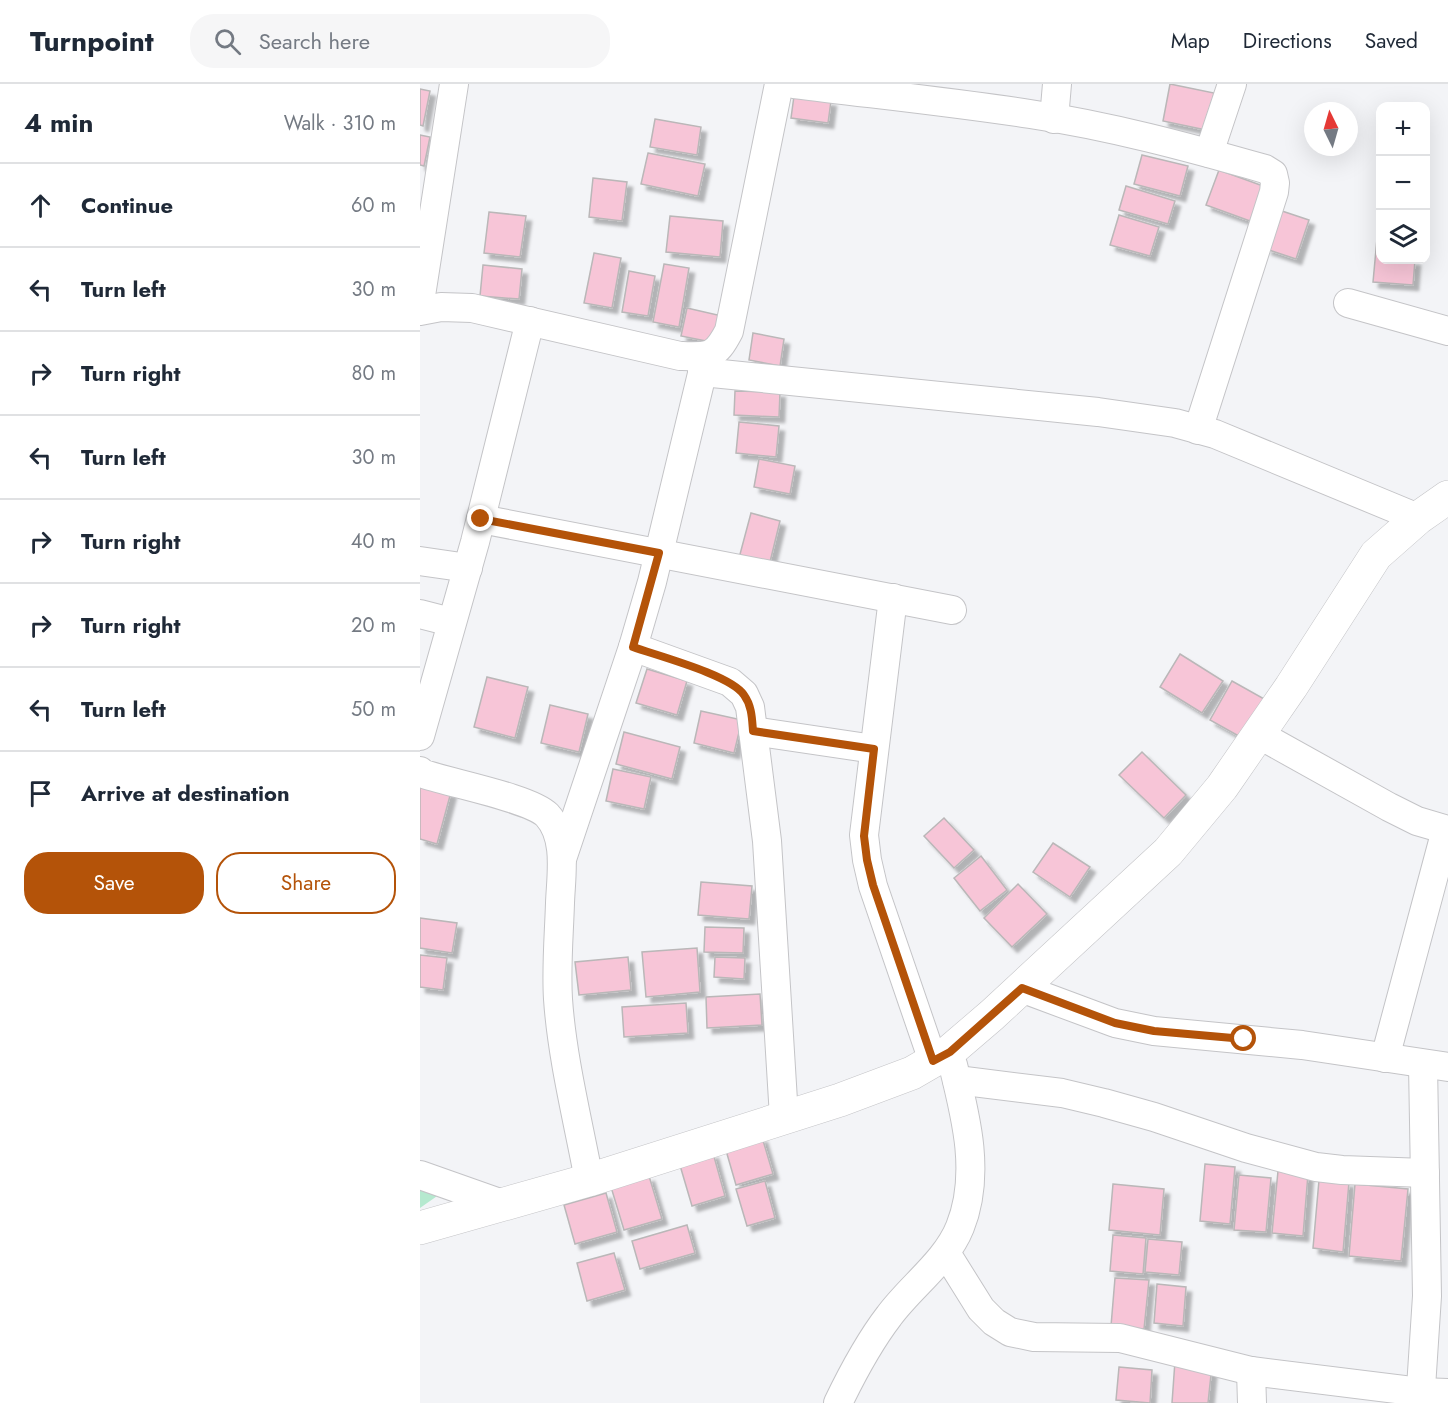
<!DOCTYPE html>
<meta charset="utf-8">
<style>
:root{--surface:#fff;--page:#f6f6f7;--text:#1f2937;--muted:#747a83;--line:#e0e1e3;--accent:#b45309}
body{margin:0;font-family:Jost,sans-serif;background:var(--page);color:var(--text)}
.controls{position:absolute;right:18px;top:18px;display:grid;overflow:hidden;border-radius:12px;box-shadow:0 6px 24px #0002}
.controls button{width:54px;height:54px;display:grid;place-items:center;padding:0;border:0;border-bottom:2px solid var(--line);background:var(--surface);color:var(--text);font:30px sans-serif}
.compass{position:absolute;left:884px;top:18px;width:54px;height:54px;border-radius:50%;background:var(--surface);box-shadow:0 6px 24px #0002;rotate:355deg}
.stop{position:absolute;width:18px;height:18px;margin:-14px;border:4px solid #b45309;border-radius:50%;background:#fff}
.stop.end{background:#b45309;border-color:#fff;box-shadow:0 2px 6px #0008}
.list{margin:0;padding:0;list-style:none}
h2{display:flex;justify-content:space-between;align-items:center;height:78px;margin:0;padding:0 24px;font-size:26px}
h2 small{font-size:20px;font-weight:400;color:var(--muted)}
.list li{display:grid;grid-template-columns:39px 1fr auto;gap:18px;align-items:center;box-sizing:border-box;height:84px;padding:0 24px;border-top:2px solid var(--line)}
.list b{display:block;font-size:22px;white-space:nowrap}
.list em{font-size:20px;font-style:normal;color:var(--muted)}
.actions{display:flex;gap:12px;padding:18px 24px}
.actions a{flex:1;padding:14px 0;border:2px solid var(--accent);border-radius:24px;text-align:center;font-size:21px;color:var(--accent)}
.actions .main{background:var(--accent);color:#fff}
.icon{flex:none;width:33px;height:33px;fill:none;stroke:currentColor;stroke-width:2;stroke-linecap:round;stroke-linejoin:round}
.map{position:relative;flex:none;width:1028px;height:1319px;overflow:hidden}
header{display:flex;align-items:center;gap:36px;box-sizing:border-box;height:84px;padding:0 30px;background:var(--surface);border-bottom:2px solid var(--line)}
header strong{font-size:28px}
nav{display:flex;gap:33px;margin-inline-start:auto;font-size:21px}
.search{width:420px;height:54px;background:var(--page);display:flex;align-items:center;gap:15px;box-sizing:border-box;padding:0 21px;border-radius:24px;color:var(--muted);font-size:22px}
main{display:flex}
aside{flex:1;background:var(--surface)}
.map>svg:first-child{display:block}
.green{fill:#b5e9cf}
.building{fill:#f7c5d7;stroke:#bab7b8;stroke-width:1.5;filter:url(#shadow)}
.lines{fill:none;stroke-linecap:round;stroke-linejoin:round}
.street-casing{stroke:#c4c4c7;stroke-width:30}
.secondary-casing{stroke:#c4c4c7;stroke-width:34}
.street{stroke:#fff;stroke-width:28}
.secondary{stroke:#fff;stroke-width:33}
.route{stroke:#b45309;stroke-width:8}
</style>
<header>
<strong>Turnpoint</strong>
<div class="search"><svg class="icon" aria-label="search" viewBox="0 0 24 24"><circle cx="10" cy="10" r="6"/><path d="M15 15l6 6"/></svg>Search here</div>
<nav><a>Map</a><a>Directions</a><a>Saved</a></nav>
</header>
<main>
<aside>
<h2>4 min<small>Walk · 310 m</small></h2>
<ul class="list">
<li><svg class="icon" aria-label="ahead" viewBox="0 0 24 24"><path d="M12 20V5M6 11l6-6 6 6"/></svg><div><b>Continue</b></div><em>60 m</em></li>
<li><svg class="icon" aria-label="left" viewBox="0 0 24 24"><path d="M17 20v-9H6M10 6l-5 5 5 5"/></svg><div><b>Turn left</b></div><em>30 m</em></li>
<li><svg class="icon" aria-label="right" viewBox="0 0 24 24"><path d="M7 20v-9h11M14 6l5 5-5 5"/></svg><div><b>Turn right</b></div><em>80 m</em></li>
<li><svg class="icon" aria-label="left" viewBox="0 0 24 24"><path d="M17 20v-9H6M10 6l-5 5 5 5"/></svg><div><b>Turn left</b></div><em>30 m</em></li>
<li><svg class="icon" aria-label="right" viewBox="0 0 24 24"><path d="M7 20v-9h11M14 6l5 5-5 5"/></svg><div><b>Turn right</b></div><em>40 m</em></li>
<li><svg class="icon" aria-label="right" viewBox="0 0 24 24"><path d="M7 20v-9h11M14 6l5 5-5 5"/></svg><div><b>Turn right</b></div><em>20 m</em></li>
<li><svg class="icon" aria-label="left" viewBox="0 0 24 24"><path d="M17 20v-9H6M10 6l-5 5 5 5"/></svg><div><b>Turn left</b></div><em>50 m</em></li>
<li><svg class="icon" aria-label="arrive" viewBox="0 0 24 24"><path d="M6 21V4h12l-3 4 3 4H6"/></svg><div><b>Arrive at destination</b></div></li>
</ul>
<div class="actions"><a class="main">Save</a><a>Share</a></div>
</aside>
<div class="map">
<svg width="1028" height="1319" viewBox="0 0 1028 1319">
<defs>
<filter id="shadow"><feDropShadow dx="5.5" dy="5.5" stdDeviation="1.5" flood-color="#0004"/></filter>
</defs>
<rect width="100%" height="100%" fill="#f3f4f7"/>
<path class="green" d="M0 1102 20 1110 0 1124Z"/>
<g class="building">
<path d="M750 0 794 9 786 46 743 37Z"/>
<path d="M0 5 10 7 3 42 0 41Z"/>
<path d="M374 12 411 17 408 39 371 34Z"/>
<path d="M235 35 281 43 277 71 230 63Z"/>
<path d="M0 51 10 53 4 82 0 81Z"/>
<path d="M228 69 285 80 278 112 221 100Z"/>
<path d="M722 71 768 82 760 112 714 100Z"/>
<path d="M799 86 843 102 830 137 786 121Z"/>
<path d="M173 94 207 98 202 137 169 133Z"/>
<path d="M706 102 755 117 748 140 699 126Z"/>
<path d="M960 122V176H995L993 201 953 198Z"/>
<path d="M859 126 889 136 876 175 846 165Z"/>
<path d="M69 128 106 132 100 173 64 169Z"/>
<path d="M699 131 739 143 730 172 690 161Z"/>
<path d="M250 132 303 137 300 173 246 168Z"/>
<path d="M174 169 201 174 192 224 164 219Z"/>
<path d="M244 180 269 184 259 243 233 238Z"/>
<path d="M63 181 102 185 99 215 60 212Z"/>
<path d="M209 187 235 192 228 232 202 228Z"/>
<path d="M267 224 302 232 296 259 261 252Z"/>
<path d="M333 249 364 255 360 282 329 276Z"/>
<path d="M315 307 360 308 359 333 314 331Z"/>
<path d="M319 338 359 342 356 373 316 369Z"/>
<path d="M339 375 375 382 370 410 334 403Z"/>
<path d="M331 429 360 437 349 482 319 474Z"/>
<path d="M760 570 803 597 782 629 740 603Z"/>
<path d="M227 585 267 597 257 631 216 619Z"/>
<path d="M67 593 108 603 95 654 54 643Z"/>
<path d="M812 597 846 616 824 655 790 636Z"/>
<path d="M130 621 168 630 159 668 121 659Z"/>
<path d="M281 627 322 636 314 669 274 659Z"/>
<path d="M204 648 260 663 252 695 196 680Z"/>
<path d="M722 668 766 711 744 734 699 691Z"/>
<path d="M193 685 231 693 224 725 186 717Z"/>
<path d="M0 700 31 708 17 760 0 755Z"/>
<path d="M524 734 554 766 534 784 504 752Z"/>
<path d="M633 759 670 783 650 813 613 788Z"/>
<path d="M561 772 587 806 560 827 534 794Z"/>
<path d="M281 798 332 802 329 835 278 831Z"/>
<path d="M598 800 627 830 592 863 564 834Z"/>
<path d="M0 834 37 839 32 869 0 864Z"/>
<path d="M285 843 324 844 323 869 284 868Z"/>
<path d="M277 864 280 908 226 913 222 868Z"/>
<path d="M0 871 27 874 23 906 0 903Z"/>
<path d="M208 873 211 906 159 911 155 878Z"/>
<path d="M295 873 325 874 324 895 294 893Z"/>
<path d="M340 910 342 941 287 944 286 913Z"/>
<path d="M266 919 268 949 204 953 202 923Z"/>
<path d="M342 1053 353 1090 316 1101 305 1063Z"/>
<path d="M293 1069 305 1112 272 1122 259 1078Z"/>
<path d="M785 1080 815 1083 810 1140 780 1137Z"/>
<path d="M858 1087 888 1090 883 1152 852 1149Z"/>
<path d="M819 1091 851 1094 846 1148 814 1146Z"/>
<path d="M229 1092 242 1135 204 1146 191 1103Z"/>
<path d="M899 1096 929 1098 923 1168 893 1164Z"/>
<path d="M345 1097 355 1134 327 1142 316 1105Z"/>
<path d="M693 1100 744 1105 740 1151 689 1146Z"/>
<path d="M935 1100 988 1105 981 1177 929 1172Z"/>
<path d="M186 1109 197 1148 155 1160 144 1121Z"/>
<path d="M267 1141 275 1169 220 1185 212 1157Z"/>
<path d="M693 1151 726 1154 723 1190 690 1187Z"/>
<path d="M728 1155 762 1158 759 1191 725 1188Z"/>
<path d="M194 1169 205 1206 167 1217 157 1179Z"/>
<path d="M695 1194 729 1196 724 1245 691 1242Z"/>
<path d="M737 1200 766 1203 763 1242 734 1239Z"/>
<path d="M755 1277 792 1281 788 1319H752Z"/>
<path d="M699 1283 732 1286 730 1319 696 1316Z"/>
</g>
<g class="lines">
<g class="street-casing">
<g id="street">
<path d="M374 0C453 10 532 18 610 30 690 42 768 63 845 85L853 90 855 99 854 108 778 346"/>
<path d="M634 35 637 0"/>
<path d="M789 69 812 0"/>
<path d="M0 218 34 0"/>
<path d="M928 219 1028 247"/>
<path d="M0 227 21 223 52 224 260 272C289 273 295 274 309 247L359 0"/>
<path d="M282 288 678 328 755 339 795 350 998 434"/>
<path d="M61 435 532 526"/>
<path d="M0 477 48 484"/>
<path d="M473 514 444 751 447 776 453 802 513 977"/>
<path d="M0 530 31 538"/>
<path d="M213 563 310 598 324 610 330 623 347 757 364 1033"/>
<path d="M333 647 454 665"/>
<path d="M838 650 969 723 997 737 1028 746"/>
<path d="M0 652 55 458 110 237"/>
<path d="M0 687 1 689C29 699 110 714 127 731 148 754 141 791 140 819 139 851 136 883 138 915 142 974 158 1037 169 1096"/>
<path d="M142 775 213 563 232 498 286 273"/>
<path d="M601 904 695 939 734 947 882 961 1028 983"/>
<path d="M965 974 1026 746"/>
<path d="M537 996 642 1009 684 1019 734 1033 826 1064 896 1083 922 1086 1005 1089"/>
<path d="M0 1091 85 1121"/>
<path d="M526 1169 561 1225 574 1238 590 1248 614 1253 700 1254 831 1287 1000 1308 1028 1309"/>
<path d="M831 1287 832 1319"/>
<path d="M418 1319C432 1290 449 1258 469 1232 491 1202 526 1178 540 1143 561 1091 546 1033 533 981"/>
<path d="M1000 1319 1007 1212 1003 980"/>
</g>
</g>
<g class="secondary-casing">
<path id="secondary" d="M0 1144 169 1096 420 1016 492 989 530 967 572 931 748 768 802 703 871 603 956 471 998 434 1028 413"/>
</g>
<use href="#street" class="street"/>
<use href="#secondary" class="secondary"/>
</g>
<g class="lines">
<path class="route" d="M61 435 239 469 213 563C238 572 311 591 324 611 332 622 332 635 333 647L454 665 444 752 447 776 453 801 513 977 530 968 602 904 695 939 734 947 824 955"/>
</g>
</svg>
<div class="controls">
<button>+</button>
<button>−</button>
<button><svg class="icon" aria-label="layers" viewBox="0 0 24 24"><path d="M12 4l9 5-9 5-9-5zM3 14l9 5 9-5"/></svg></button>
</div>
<svg class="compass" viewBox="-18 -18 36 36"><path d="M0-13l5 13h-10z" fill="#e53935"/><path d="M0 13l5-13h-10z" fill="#747a83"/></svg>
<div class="stop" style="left:824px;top:955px"></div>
<div class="stop end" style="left:61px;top:435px"></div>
</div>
</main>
